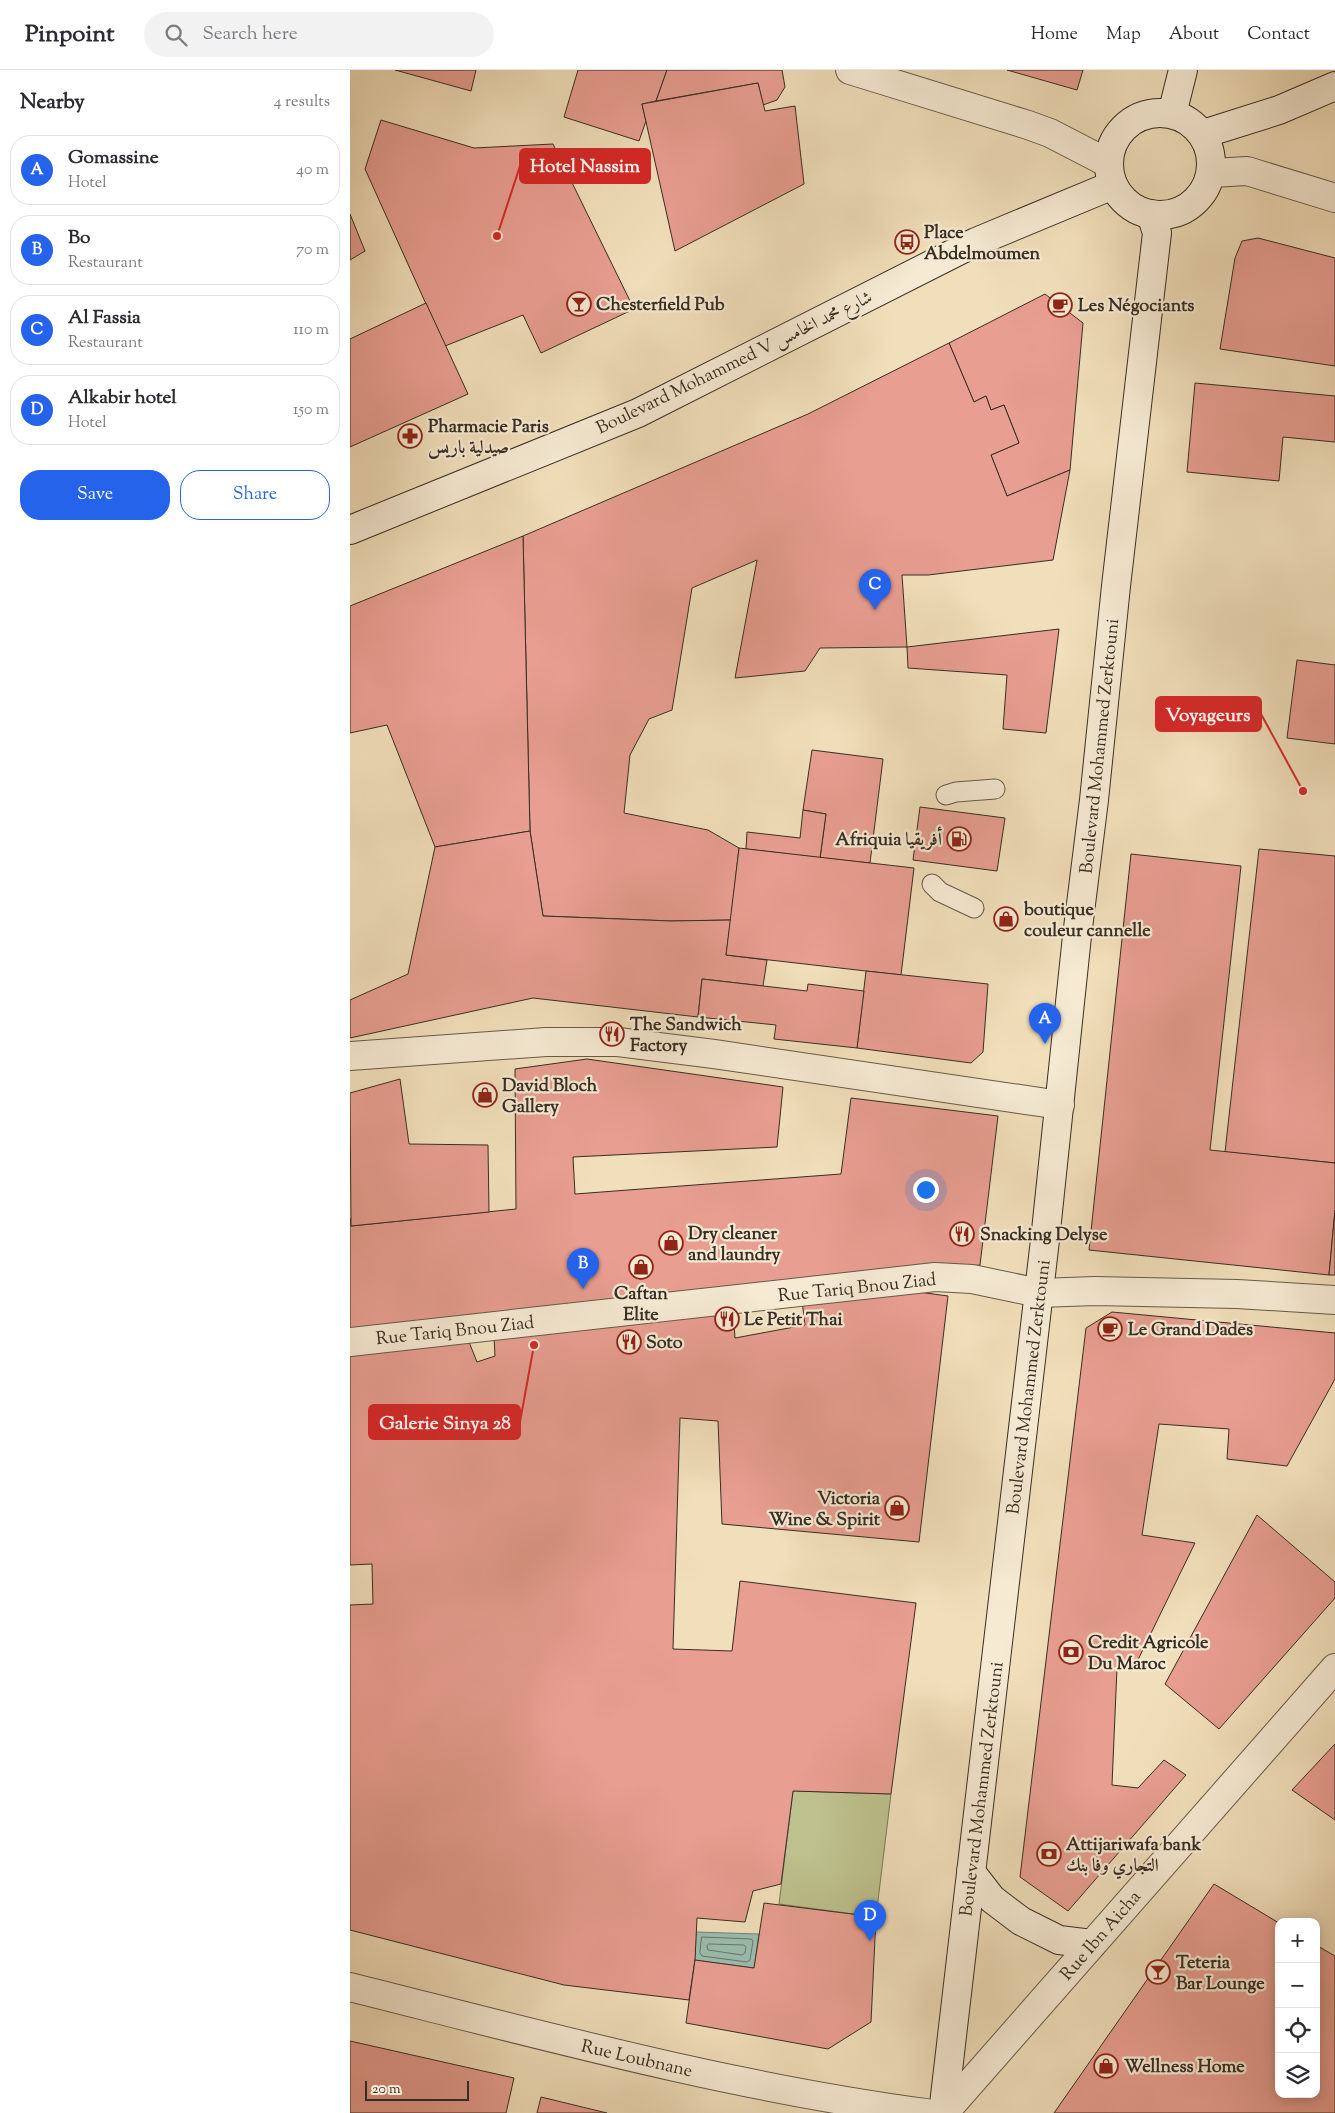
<!DOCTYPE html>
<meta charset="utf-8">
<style>
:root{--surface:#fff;--page:#f2f2f3;--text:#2b2b33;--muted:#7c7c81;--line:#e1e1e2;--accent:#2563eb}
body{margin:0;font-family:"Sorts Mill Goudy",Amiri,serif;background:var(--page);color:var(--text)}
.controls{position:absolute;right:15px;bottom:15px;display:grid;overflow:hidden;border-radius:10px;box-shadow:0 2px 12px #0003}
.controls button{width:45px;height:45px;display:grid;place-items:center;padding:0;border:0;border-bottom:1px solid var(--line);background:var(--surface);color:var(--text);font:25px sans-serif}
.scale{position:absolute;left:15px;bottom:12px;width:104px;box-sizing:border-box;padding-left:5px;border:2px solid #372e23;border-top:0;font-size:14px;line-height:18px;white-space:nowrap;color:#372e23;-webkit-text-stroke:4px #f6ead3;paint-order:stroke}
.you{position:absolute;left:575px;top:1119px;width:18px;height:18px;margin:-12px;border:4px solid #fff;border-radius:50%;background:#1a73e8;box-shadow:0 0 0 8px #1a73e833}
.badge{display:grid;place-items:center;width:32px;height:32px;border-radius:50%;background:var(--accent);color:#fff;font-size:16px;font-weight:700}
.pin{position:absolute;translate:-50% -41px;filter:drop-shadow(0 1px 2px #0008)}
.pin::after{content:'';position:absolute;top:26px;width:18px;height:15px;background:inherit;clip-path:polygon(0 0,100% 0,50% 100%)}
.list{margin:0;padding:0;list-style:none}
h2{display:flex;justify-content:space-between;align-items:center;height:65px;margin:0;padding:0 20px;font-size:21px}
h2 small{font-size:16px;font-weight:400;color:var(--muted)}
.list li{display:grid;grid-template-columns:32px 1fr auto;gap:15px;align-items:center;box-sizing:border-box;height:70px;margin:0 10px 10px;padding:0 10px;border:1px solid var(--line);border-radius:20px}
.list b{display:block;font-size:19px;white-space:nowrap}
.list p{margin:0;font-size:16px;white-space:nowrap;color:var(--muted)}
.list em{font-size:16px;font-style:normal;color:var(--muted)}
.actions{display:flex;gap:10px;padding:15px 20px}
.actions a{flex:1;padding:11px 0;border:1px solid var(--accent);border-radius:20px;text-align:center;font-size:18px;color:var(--accent)}
.actions .main{background:var(--accent);color:#fff}
.icon{flex:none;width:28px;height:28px;fill:none;stroke:currentColor;stroke-width:2;stroke-linecap:round;stroke-linejoin:round}
.map{position:relative;flex:none;width:985px;height:2043px;overflow:hidden}
header{display:flex;align-items:center;gap:30px;box-sizing:border-box;height:70px;padding:0 25px;background:var(--surface);border-bottom:1px solid var(--line)}
header strong{font-size:24px}
nav{display:flex;gap:28px;margin-inline-start:auto;font-size:18px}
.search{width:350px;height:45px;background:var(--page);display:flex;align-items:center;gap:12px;box-sizing:border-box;padding:0 18px;border-radius:28px;color:var(--muted);font-size:19px}
main{display:flex}
aside{flex:1;background:var(--surface)}
.map>svg:first-child{display:block}
.green{fill:#bdc18d;stroke:#7a7858}
.water{fill:#9bbdaf;stroke:#738477}
.lines{fill:none;stroke-linecap:round;stroke-linejoin:round}
.shore{stroke:#697669;stroke-width:1}
.building{fill:#e89e91;stroke:#372e23}
.service-casing{stroke:#665a49;stroke-width:21}
.minor-casing{stroke:#665a49;stroke-width:30}
.secondary-casing{stroke:#372e23;stroke-width:30}
.service{stroke:#f6ead3;stroke-width:19}
.minor{stroke:#f6ead3;stroke-width:28}
.secondary{stroke:#f6ead3;stroke-width:28}
.labels{text-anchor:middle;stroke-width:4.5;stroke-linejoin:round;paint-order:stroke}
.poi-label{font-size:18px;font-weight:bold;fill:#372e23;stroke:#f6ead3;text-anchor:start}
.street-label{font-size:18px;fill:#372e23;stroke:#f6ead3}
.leader{fill:none;stroke:#d62828;stroke-width:2}
.callout-dot{fill:#d62828;stroke:#f6ead3;stroke-width:2}
.callout{fill:#d62828;stroke:#d62828;stroke-width:2}
.callout-label{font-size:19px;text-anchor:middle;font-weight:bold;fill:#fff}
</style>
<header>
<strong>Pinpoint</strong>
<div class="search"><svg class="icon" aria-label="search" viewBox="0 0 24 24"><circle cx="10" cy="10" r="6"/><path d="M15 15l6 6"/></svg>Search here</div>
<nav><a>Home</a><a>Map</a><a>About</a><a>Contact</a></nav>
</header>
<main>
<aside>
<h2>Nearby<small>4 results</small></h2>
<ul class="list">
<li><span class="badge">A</span><div><b>Gomassine</b><p>Hotel</p></div><em>40 m</em></li>
<li><span class="badge">B</span><div><b>Bo</b><p>Restaurant</p></div><em>70 m</em></li>
<li><span class="badge">C</span><div><b>Al Fassia</b><p>Restaurant</p></div><em>110 m</em></li>
<li><span class="badge">D</span><div><b>Alkabir hotel</b><p>Hotel</p></div><em>150 m</em></li>
</ul>
<div class="actions"><a class="main">Save</a><a>Share</a></div>
</aside>
<div class="map">
<svg width="985" height="2043" viewBox="0 0 985 2043">
<rect width="100%" height="100%" fill="#f1dfbb"/>
<filter id="stains"><feTurbulence type="fractalNoise" baseFrequency=".004" numOctaves="4"/><feColorMatrix values="0 0 0 0 .2 0 0 0 0 .09 0 0 0 0 .02 0 0 0 .5 -.17"/></filter>
<radialGradient id="worn" r=".72"><stop offset=".6" stop-color="#630" stop-opacity="0"/><stop offset="1" stop-color="#630" stop-opacity=".3"/></radialGradient>
<path class="green" d="M443 1721 541 1724 526 1847 429 1834Z"/>
<path class="water" d="M346 1862 409 1864 404 1898 345 1890Z"/>
<g class="lines">
<g class="shore">
<path d="M352 1867 401 1869 403 1871 400 1890 397 1892 352 1886 350 1883Z"/>
<path d="M359 1874 394 1875 396 1877 395 1883 392 1885 358 1880 357 1876Z"/>
</g>
</g>
<g class="building">
<path d="M45 0H126L121 21Z"/>
<path d="M228 0H317L306 31 292 34 296 51 289 71 214 47Z"/>
<path d="M317 0H432L435 17 427 30 413 35 408 13 306 31Z"/>
<path d="M657 0H733L727 20Z"/>
<path d="M408 13 415 41 445 36 454 114 325 181 292 34Z"/>
<path d="M31 50 124 78 203 74 284 239 191 283 173 245 95 276 15 99Z"/>
<path d="M0 144 15 181 0 190Z"/>
<path d="M908 168 985 188V296L870 279 885 188 892 171Z"/>
<path d="M695 224 733 253 720 400 657 426 641 385 669 373 654 335 641 340 636 326 624 332 599 273Z"/>
<path d="M76 233 118 324 0 377V269Z"/>
<path d="M599 273 624 332 636 326 641 340 654 335 669 373 641 385 657 426 720 400 703 490 578 505H552L557 577 470 578 455 601 385 608 407 490 342 518 322 640 299 649 280 685 274 743 358 760 389 778 381 850 321 851 193 846 180 761 173 466 458 344Z"/>
<path d="M845 313 985 326V372L933 367 929 411 837 402Z"/>
<path d="M173 466 180 761 85 777 37 655 0 663V536Z"/>
<path d="M709 559 696 663 653 659 657 605 558 598 557 577Z"/>
<path d="M947 590 985 595V674L937 668Z"/>
<path d="M462 680 533 689 520 793 470 788 476 744 453 740Z"/>
<path d="M570 737 655 748 647 801 563 790Z"/>
<path d="M453 740 476 744 470 788 396 779 397 762 450 768Z"/>
<path d="M180 761 193 846 321 851 381 850 376 885 417 890 413 916 352 909 348 947 183 928 0 968V930L58 904 85 777Z"/>
<path d="M389 778 564 798 551 905 376 885Z"/>
<path d="M909 779 985 786V1093L875 1082Z"/>
<path d="M781 784 891 796 860 1080 985 1093V1140L979 1205 739 1180Z"/>
<path d="M516 901 638 914 633 982 621 993 507 978Z"/>
<path d="M352 909 457 921 458 914 514 921 507 978 424 969 426 955 348 947Z"/>
<path d="M237 989 433 1017 427 1077 223 1087 225 1124 491 1104 501 1028 648 1046 630 1195 0 1268V1148L1 1156 166 1139 165 999Z"/>
<path d="M50 1009 59 1074 138 1075 139 1142 1 1156 0 1023Z"/>
<path d="M985 1140V1205H979Z"/>
<path d="M547 1219 598 1226 569 1472 372 1454 368 1351 330 1348 323 1579 382 1581 390 1511 566 1533 541 1724 443 1721 431 1814 403 1821 395 1852 347 1848 345 1890 339 1930 214 1915 0 1860V1535L23 1534 22 1494 0 1495V1286L37 1280 119 1272 127 1292 145 1286 144 1267 383 1239 385 1268 455 1255 452 1231Z"/>
<path d="M762 1242 985 1263V1309L937 1396 877 1389 879 1359 809 1354 792 1465 845 1473 783 1600 767 1598 762 1715 788 1718 814 1690 836 1705 718 1841 670 1807 736 1258Z"/>
<path d="M907 1445 985 1512V1528L869 1659 815 1614Z"/>
<path d="M985 1674V1750L942 1720Z"/>
<path d="M864 1814 929 1853V2024H966V1875L985 1886V2043H704Z"/>
<path d="M414 1833 526 1847 521 1952 478 1979 336 1953 345 1890 404 1898Z"/>
<path d="M0 1971 164 2008 156 2043H0Z"/>
<path d="M191 2027 257 2043H187Z"/>
</g>
<g class="lines">
<g class="service-casing">
<g id="service">
<path d="M596 725 606 722 645 719"/>
<path d="M582 814 590 822 624 838"/>
</g>
</g>
<g class="minor-casing">
<g id="minor">
<path d="M500 0 678 55 700 63 758 93"/>
<path d="M862 103 897 101 985 128"/>
<path d="M0 986 196 972H268L364 984 710 1035"/>
<path d="M0 1272 585 1207 622 1209 689 1223 745 1221 887 1224 985 1230"/>
<path d="M0 1917C191 1965 381 2017 576 2043"/>
<path d="M594 2043 985 1598"/>
</g>
</g>
<g class="secondary-casing">
<g id="secondary">
<circle cx="810" cy="94" r="51"/>
<path d="M822 44 833 0"/>
<path d="M853 64 929 40 985 16"/>
<path d="M0 460 288 343 626 172 763 115"/>
<path d="M621 1802 642 1829 671 1851 709 1870 742 1874"/>
<path d="M593 2043 695 1170 727 866 744 730 766 516 807 163 801 144"/>
</g>
</g>
<use href="#service" class="service"/>
<use href="#minor" class="minor"/>
<use href="#secondary" class="secondary"/>
</g>
<defs>
<g id="bus-ring" transform="scale(1.25)"><circle r="9.5" fill="#f6ead3" stroke="#8f2418" stroke-width="1.5"/><path d="M-5-6H5V4H4V6H2V4H-2V6H-4V4H-5ZM-3.5-4V0h7V-4ZM-3.5 1.2v1.5H-2V1.2ZM2 1.2v1.5H3.5V1.2Z" fill="#8f2418"/></g>
<g id="bar-ring" transform="scale(1.25)"><circle r="9.5" fill="#f6ead3" stroke="#8f2418" stroke-width="1.5"/><path d="M-6-5H6L.8 .8V4.5H3.5V6h-7V4.5H-.8V.8Z" fill="#8f2418"/></g>
<g id="cafe-ring" transform="scale(1.25)"><circle r="9.5" fill="#f6ead3" stroke="#8f2418" stroke-width="1.5"/><path d="M-5.5-4.5H6V0H3Q3 3.5 0 3.5H-2.5Q-5.5 3.5-5.5 0ZM3-3.2v2h1.7v-2ZM-6 4.5H4V6H-6Z" fill="#8f2418"/></g>
<g id="pharmacy-ring" transform="scale(1.25)"><circle r="9.5" fill="#f6ead3" stroke="#8f2418" stroke-width="1.5"/><path d="M-2-6h4v4h4v4h-4v4h-4v-4h-4v-4h4Z" fill="#8f2418"/></g>
<g id="fuel-ring" transform="scale(1.25)"><circle r="9.5" fill="#f6ead3" stroke="#8f2418" stroke-width="1.5"/><path d="M-5.5-6h7V0h2V4h1.3V-2.5L3-4.5l.8-.8L6-3V5H2.5V1h-1V6h-7ZM-4.2-4.7v3.2H.2V-4.7Z" fill="#8f2418"/></g>
<g id="shop-ring" transform="scale(1.25)"><circle r="9.5" fill="#f6ead3" stroke="#8f2418" stroke-width="1.5"/><path d="M-5-2.5h2.3a2.7 3.5 0 0 1 5.4 0H5L5.5 6h-11ZM-1.5-2.5h3a1.5 2.3 0 0 0-3 0Z" fill="#8f2418"/></g>
<g id="restaurant-ring" transform="scale(1.25)"><circle r="9.5" fill="#f6ead3" stroke="#8f2418" stroke-width="1.5"/><path d="M-5-6h1v4h1v-4h1v4h1v-4h1v5L-1.5 .5V6h-2V.5L-5-1ZM5-6V6H3V1.5H1.5Q1.5-4 5-6Z" fill="#8f2418"/></g>
<g id="bank-ring" transform="scale(1.25)"><circle r="9.5" fill="#f6ead3" stroke="#8f2418" stroke-width="1.5"/><path d="M-6-4H6V4H-6ZM0-2.3a2.3 2.3 0 1 0 0 4.6a2.3 2.3 0 1 0 0-4.6Z" fill="#8f2418"/></g>
</defs>
<g fill-rule="evenodd">
<use href="#bus-ring" x="557" y="172"/>
<use href="#bar-ring" x="229" y="234"/>
<use href="#cafe-ring" x="710" y="235"/>
<use href="#pharmacy-ring" x="60" y="366"/>
<use href="#fuel-ring" x="609" y="769"/>
<use href="#shop-ring" x="656" y="849"/>
<use href="#restaurant-ring" x="262" y="964"/>
<use href="#shop-ring" x="135" y="1025"/>
<use href="#restaurant-ring" x="612" y="1164"/>
<use href="#shop-ring" x="321" y="1173"/>
<use href="#shop-ring" x="291" y="1197"/>
<use href="#restaurant-ring" x="377" y="1249"/>
<use href="#cafe-ring" x="760" y="1259"/>
<use href="#restaurant-ring" x="279" y="1272"/>
<use href="#shop-ring" x="547" y="1438"/>
<use href="#bank-ring" x="721" y="1582"/>
<use href="#bank-ring" x="699" y="1784"/>
<use href="#bar-ring" x="808" y="1902"/>
<use href="#shop-ring" x="756" y="1996"/>
</g>
<g class="labels">
<g class="poi-label">
<text x="574" y="168">Place<tspan x="574" dy="21">Abdelmoumen</tspan></text>
<text x="246" y="240">Chesterfield Pub</text>
<text x="728" y="241">Les Négociants</text>
<text x="78" y="362">Pharmacie Paris<tspan x="78" dy="21">صيدلية باريس</tspan></text>
<text x="592" y="775" text-anchor="end">Afriquia أفريقيا</text>
<text x="674" y="845">boutique<tspan x="674" dy="21">couleur cannelle</tspan></text>
<text x="280" y="960">The Sandwich<tspan x="280" dy="21">Factory</tspan></text>
<text x="152" y="1021">David Bloch<tspan x="152" dy="21">Gallery</tspan></text>
<text x="338" y="1169">Dry cleaner<tspan x="338" dy="21">and laundry</tspan></text>
<text x="630" y="1170">Snacking Delyse</text>
<text x="291" y="1229" text-anchor="middle">Caftan<tspan x="291" dy="21">Elite</tspan></text>
<text x="394" y="1255">Le Petit Thai</text>
<text x="778" y="1265">Le Grand Dades</text>
<text x="296" y="1278">Soto</text>
<text x="530" y="1434" text-anchor="end">Victoria<tspan x="530" dy="21">Wine &amp; Spirit</tspan></text>
<text x="738" y="1578">Credit Agricole<tspan x="738" dy="21">Du Maroc</tspan></text>
<text x="716" y="1780">Attijariwafa bank<tspan x="716" dy="21">التجاري وفا بنك</tspan></text>
<text x="826" y="1898">Teteria<tspan x="826" dy="21">Bar Lounge</tspan></text>
<text x="774" y="2002">Wellness Home</text>
</g>
<g class="street-label">
<text transform="translate(384 292) rotate(-26)" y="6">Boulevard Mohammed V شارع محمد الخامس</text>
<text transform="translate(749 676) rotate(-84)" y="6">Boulevard Mohammed Zerktouni</text>
<text transform="translate(507 1217) rotate(-6)" y="6">Rue Tariq Bnou Ziad</text>
<text transform="translate(105 1260) rotate(-6)" y="6">Rue Tariq Bnou Ziad</text>
<text transform="translate(678 1317) rotate(-83)" y="6">Boulevard Mohammed Zerktouni</text>
<text transform="translate(631 1719) rotate(-83)" y="6">Boulevard Mohammed Zerktouni</text>
<text transform="translate(750 1865) rotate(-49)" y="6">Rue Ibn Aicha</text>
<text transform="translate(287 1988) rotate(13)" y="6">Rue Loubnane</text>
</g>
</g>
<path class="leader" d="M147 166L170 96M953 721L911 644M184 1275L170 1352"/>
<g class="callout-dot">
<circle cx="147" cy="166" r="5"/>
<circle cx="953" cy="721" r="5"/>
<circle cx="184" cy="1275" r="5"/>
</g>
<g class="callout">
<rect x="170" y="79" width="130" height="34" rx="5"/>
<rect x="806" y="627" width="105" height="34" rx="5"/>
<rect x="19" y="1335" width="151" height="34" rx="5"/>
</g>
<g class="callout-label">
<text x="235" y="102">Hotel Nassim</text>
<text x="858" y="651">Voyageurs</text>
<text x="95" y="1359">Galerie Sinya 28</text>
</g>
<rect width="100%" height="100%" filter="url(#stains)"/>
<rect width="100%" height="100%" fill="url(#worn)"/>
</svg>
<div class="controls">
<button>+</button>
<button>−</button>
<button><svg class="icon" aria-label="locate" viewBox="0 0 24 24"><circle cx="12" cy="12" r="6"/><path d="M12 2v4M12 18v4M2 12h4M18 12h4"/></svg></button>
<button><svg class="icon" aria-label="layers" viewBox="0 0 24 24"><path d="M12 4l9 5-9 5-9-5zM3 14l9 5 9-5"/></svg></button>
</div>
<div class="scale">20 m</div>
<div class="you"></div>
<div class="pin badge" style="left:695px;top:974px">A</div>
<div class="pin badge" style="left:233px;top:1219px">B</div>
<div class="pin badge" style="left:525px;top:540px">C</div>
<div class="pin badge" style="left:520px;top:1871px">D</div>
</div>
</main>
